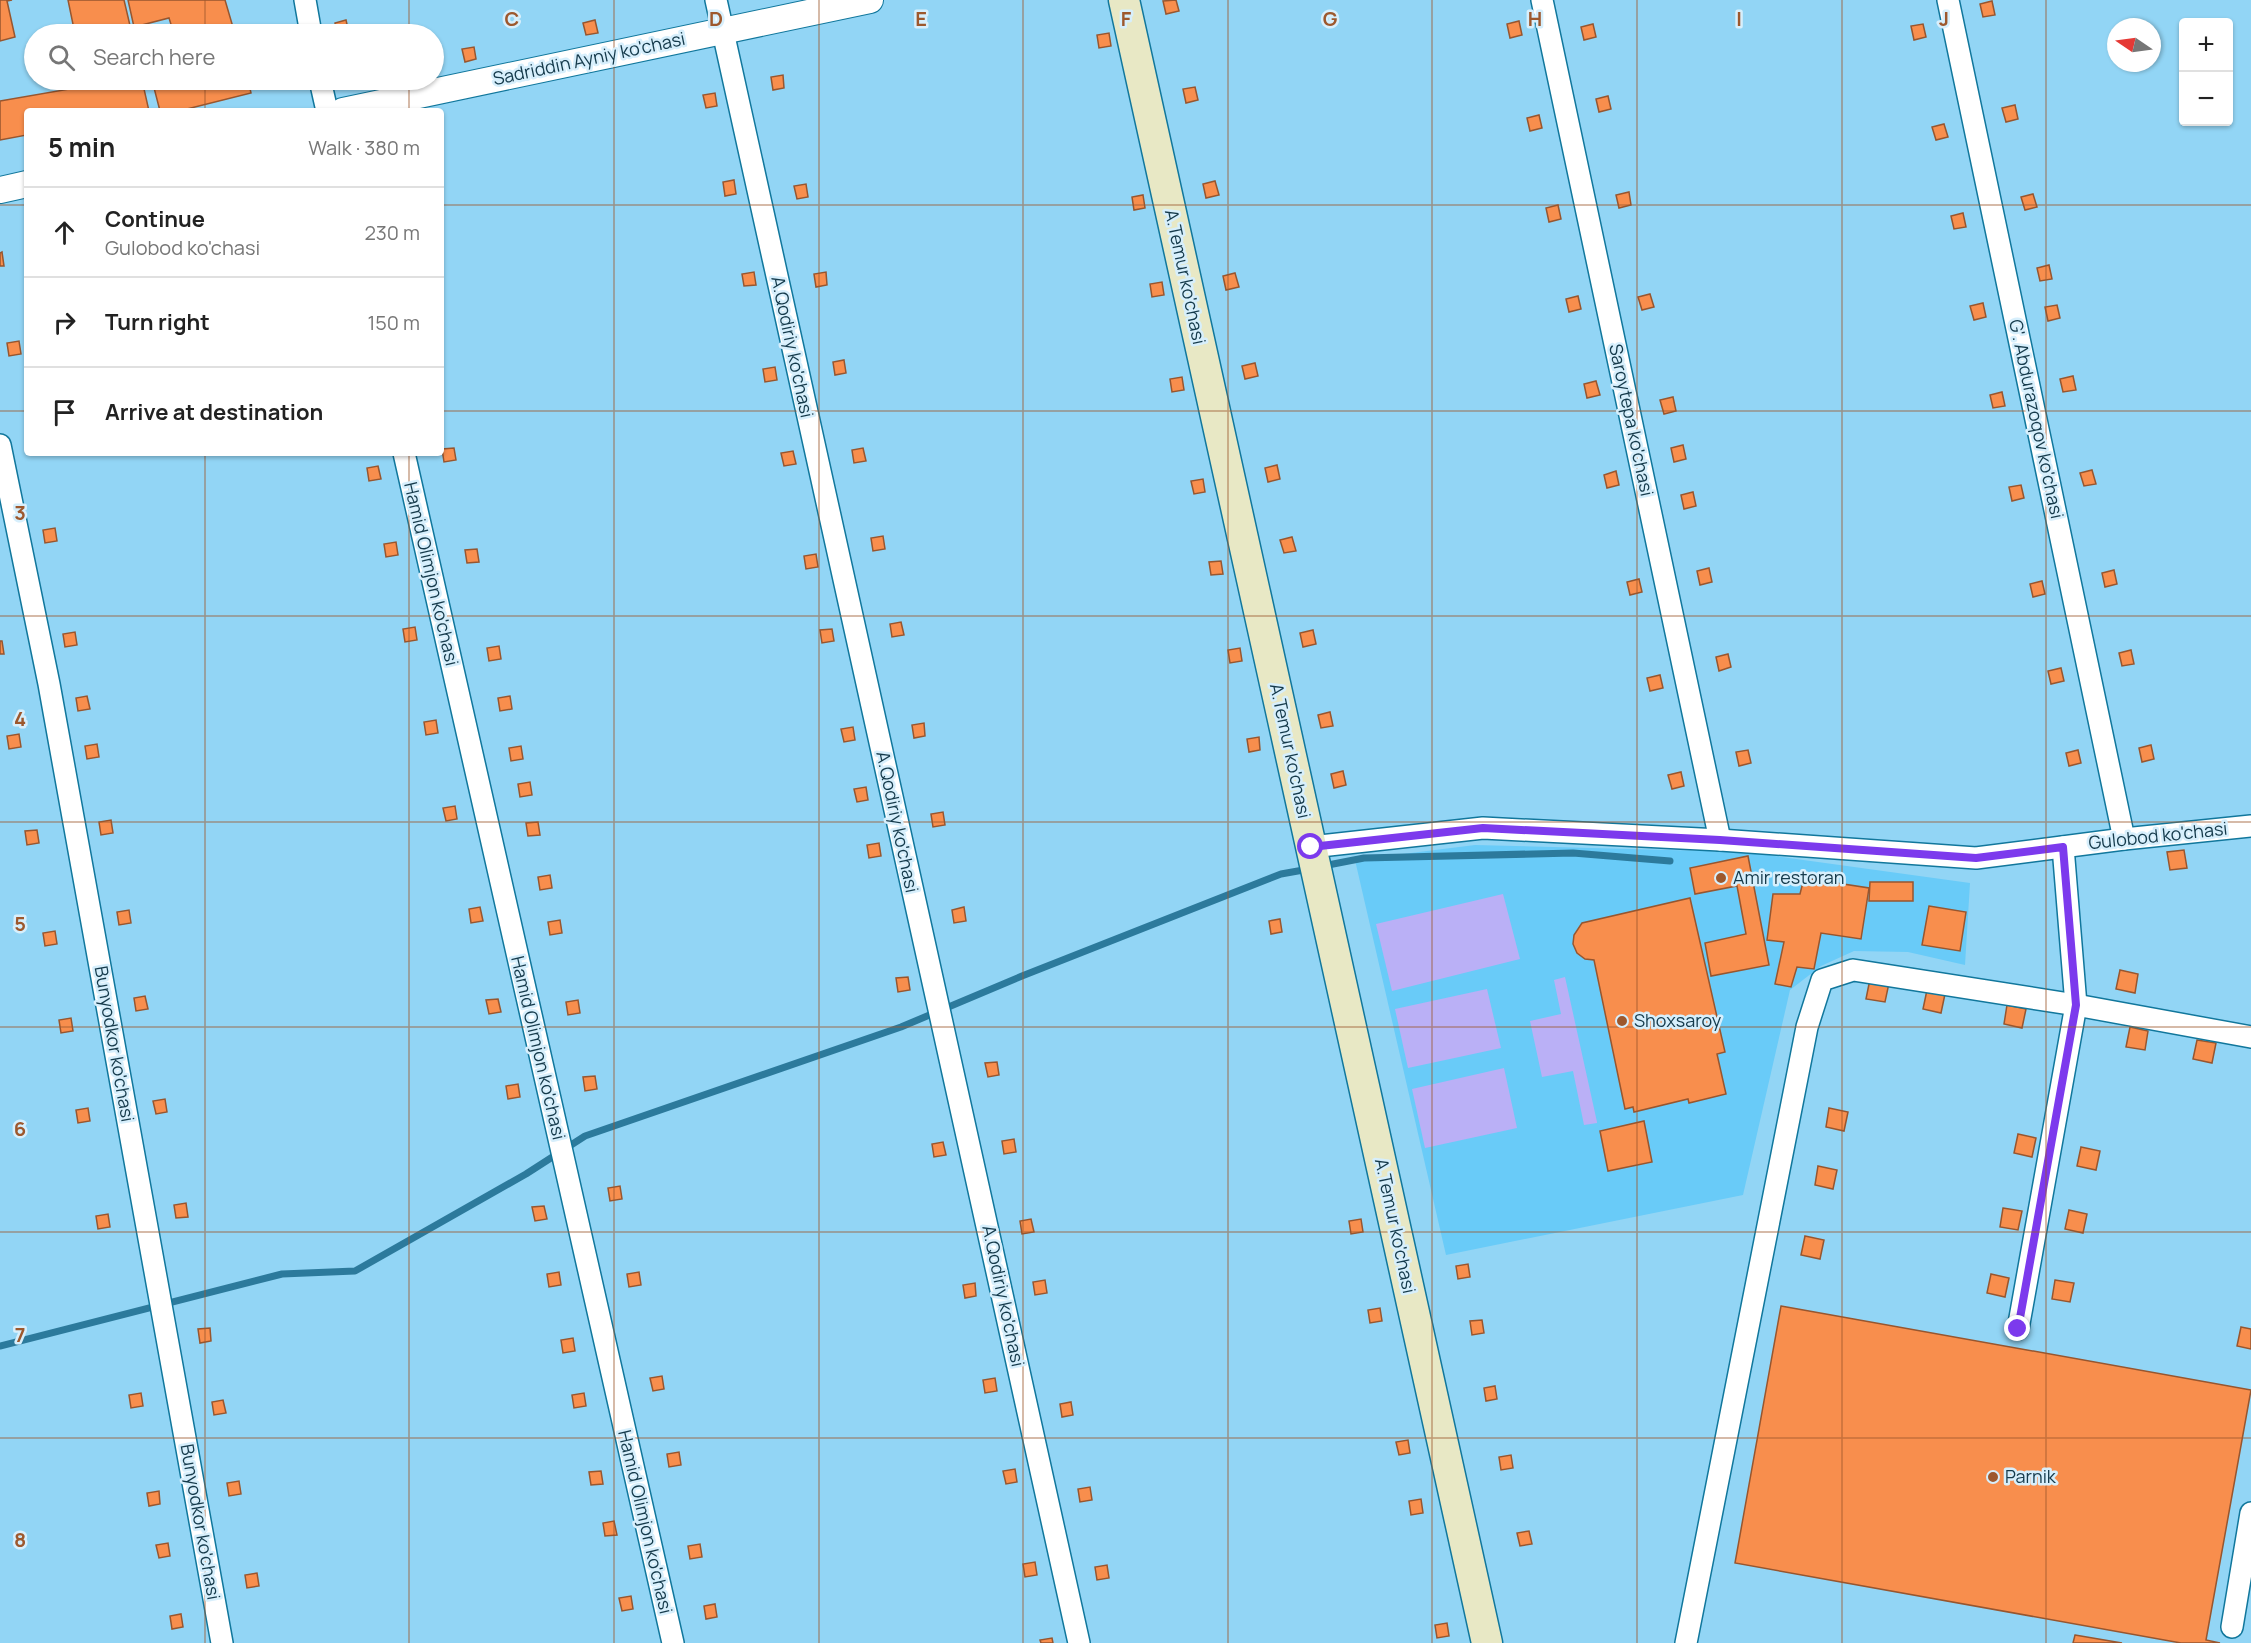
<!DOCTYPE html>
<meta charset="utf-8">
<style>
:root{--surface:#fff;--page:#f2f2f2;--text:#222;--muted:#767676;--line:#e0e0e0}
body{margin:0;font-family:Manrope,sans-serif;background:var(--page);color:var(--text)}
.controls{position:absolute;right:18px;top:18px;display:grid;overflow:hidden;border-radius:6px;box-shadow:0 2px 4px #0004}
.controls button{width:54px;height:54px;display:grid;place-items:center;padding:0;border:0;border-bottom:2px solid var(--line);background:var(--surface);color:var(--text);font:30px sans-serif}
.compass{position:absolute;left:2107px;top:18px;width:54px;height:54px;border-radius:50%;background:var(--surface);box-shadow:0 2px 4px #0004;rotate:283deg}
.stop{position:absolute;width:18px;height:18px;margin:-14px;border:4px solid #7c3aed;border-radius:50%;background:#fff}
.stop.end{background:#7c3aed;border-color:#fff;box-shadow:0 2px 6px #0008}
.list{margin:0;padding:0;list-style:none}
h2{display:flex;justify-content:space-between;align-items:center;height:78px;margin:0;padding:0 24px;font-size:26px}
h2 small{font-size:20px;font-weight:400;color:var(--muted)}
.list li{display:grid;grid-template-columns:39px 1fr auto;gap:18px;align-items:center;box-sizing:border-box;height:90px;padding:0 24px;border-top:2px solid var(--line)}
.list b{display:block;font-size:22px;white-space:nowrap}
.list p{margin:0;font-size:20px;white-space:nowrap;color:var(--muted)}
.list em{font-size:20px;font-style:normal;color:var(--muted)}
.icon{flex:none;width:33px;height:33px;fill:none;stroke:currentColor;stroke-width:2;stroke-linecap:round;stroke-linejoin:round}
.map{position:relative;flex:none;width:2251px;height:1643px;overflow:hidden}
.search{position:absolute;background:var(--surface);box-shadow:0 2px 4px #0004;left:24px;top:24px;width:420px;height:66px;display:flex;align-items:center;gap:15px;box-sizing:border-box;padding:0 21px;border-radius:33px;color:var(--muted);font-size:22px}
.panel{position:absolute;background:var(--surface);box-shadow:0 2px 4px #0004;left:24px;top:108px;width:420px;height:348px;border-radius:6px}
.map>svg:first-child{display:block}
.built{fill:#69cbf8}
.green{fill:#bab0f6}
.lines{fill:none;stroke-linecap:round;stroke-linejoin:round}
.stream{stroke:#2c7a9c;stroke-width:7}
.building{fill:#f88e4d;stroke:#97562f;stroke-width:1.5}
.minor-casing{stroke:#11779c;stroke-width:24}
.tertiary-casing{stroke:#11779c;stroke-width:28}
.secondary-casing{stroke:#11779c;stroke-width:33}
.minor{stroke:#fff;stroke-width:21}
.tertiary{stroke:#fff;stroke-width:26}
.secondary{stroke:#e8e8c5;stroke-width:30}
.route{stroke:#7c3aed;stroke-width:8}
.grid{fill:none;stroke:#9d582d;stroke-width:1.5;stroke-opacity:0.55}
.poi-dot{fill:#9d582d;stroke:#d7effc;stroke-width:2}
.labels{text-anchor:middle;stroke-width:5;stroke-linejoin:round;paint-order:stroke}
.street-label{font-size:18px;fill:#153a4b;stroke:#d7effc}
.poi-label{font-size:18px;fill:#153a4b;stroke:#d7effc;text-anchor:start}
.grid-label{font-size:20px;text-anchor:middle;font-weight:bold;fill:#9d582d;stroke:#d7effc;stroke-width:5;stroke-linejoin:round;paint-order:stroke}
</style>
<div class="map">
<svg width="2251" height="1643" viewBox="0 0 2251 1643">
<rect width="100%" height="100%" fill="#92d5f5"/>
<path class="built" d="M1475 845 1745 852 1970 883 1965 965 1908 952 1854 951 1821 966 1790 990 1743 1195 1446 1255 1355 860Z"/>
<g class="green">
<path d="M1503 894 1520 959 1392 991 1376 924Z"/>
<path d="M1565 977 1597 1122V1123L1584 1125 1573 1071 1542 1077 1530 1021 1561 1014 1554 980Z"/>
<path d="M1487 989 1501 1048 1408 1068 1395 1009Z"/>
<path d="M1504 1068 1517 1128 1425 1148 1412 1089Z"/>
</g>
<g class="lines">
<g class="stream">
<path d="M1323 866 1364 858 1573 853 1670 861"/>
<path d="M0 1346 282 1274 355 1271 526 1174 585 1136 901 1027 1022 976 1281 874 1309 869"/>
</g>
</g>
<g class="building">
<path d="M0 0H12L7 1 15 37 0 41Z"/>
<path d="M68 0H124L132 34H75Z"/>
<path d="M128 0H225L235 34H174L169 18 134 27Z"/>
<path d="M1176 0 1179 11 1166 14 1163 1Z"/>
<path d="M1992 1 1995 15 1983 17 1980 4Z"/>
<path d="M346 20 349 33 337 34 335 23Z"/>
<path d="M595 20 598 33 586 35 583 23Z"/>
<path d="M1519 21 1522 35 1510 38 1507 24Z"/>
<path d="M1593 24 1596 37 1584 40 1581 27Z"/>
<path d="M1923 24 1926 37 1914 40 1911 26Z"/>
<path d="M1109 33 1111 46 1099 48 1097 35Z"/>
<path d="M474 47 476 59 465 62 462 49Z"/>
<path d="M783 75 784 88 773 90 771 77Z"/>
<path d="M85 80H142L149 111H27V135L0 140V101L87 86Z"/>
<path d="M152 80H248L251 93 179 111H160Z"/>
<path d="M1195 87 1198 100 1186 103 1183 89Z"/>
<path d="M715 93 717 106 706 108 703 95Z"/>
<path d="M1608 96 1611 109 1599 112 1596 99Z"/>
<path d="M2015 105 2018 119 2006 122 2002 108Z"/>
<path d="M1539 115 1542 128 1530 131 1527 118Z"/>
<path d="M1944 124 1948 137 1936 140 1932 127Z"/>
<path d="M734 180 736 194 725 196 723 182Z"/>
<path d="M1215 181 1219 195 1206 198 1203 184Z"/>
<path d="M806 184 808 197 797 199 794 186Z"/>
<path d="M1629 192 1631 205 1619 208 1616 195Z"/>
<path d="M2033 194 2037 207 2025 210 2021 197Z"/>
<path d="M1143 195 1145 208 1134 210 1132 197Z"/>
<path d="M1558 205 1561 219 1549 222 1546 208Z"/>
<path d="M1963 213 1966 227 1954 229 1951 216Z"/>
<path d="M2 252 4 266H0V253Z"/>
<path d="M2049 265 2052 279 2040 281 2037 268Z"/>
<path d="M754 272 756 285 744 286 742 274Z"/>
<path d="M826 272 827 285 816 287 814 274Z"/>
<path d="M1235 273 1239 287 1226 290 1223 276Z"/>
<path d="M1162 282 1164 295 1152 297 1150 284Z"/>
<path d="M1650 294 1654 307 1642 310 1638 297Z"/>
<path d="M1578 296 1581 309 1569 312 1566 299Z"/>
<path d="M1983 303 1986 317 1974 320 1970 306Z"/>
<path d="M2057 305 2060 318 2048 321 2045 307Z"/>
<path d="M19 341 21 354 9 356 7 343Z"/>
<path d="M844 360 846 373 835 375 833 362Z"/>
<path d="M1255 363 1258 376 1245 379 1242 366Z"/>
<path d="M775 367 777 380 765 382 763 369Z"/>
<path d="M2073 376 2076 390 2063 392 2060 379Z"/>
<path d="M1182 377 1184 390 1172 392 1170 379Z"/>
<path d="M1596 381 1600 395 1587 398 1584 384Z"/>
<path d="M2002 392 2005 406 1993 408 1990 395Z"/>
<path d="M1673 397 1676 411 1664 414 1660 400Z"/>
<path d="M1683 445 1686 459 1674 462 1671 448Z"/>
<path d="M454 448 456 460 444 462 442 449Z"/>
<path d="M863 448 866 461 854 463 852 450Z"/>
<path d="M793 451 796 464 784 466 781 453Z"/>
<path d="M1277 465 1280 479 1268 482 1265 468Z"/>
<path d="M378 466 381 479 369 481 367 468Z"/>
<path d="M2092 470 2096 484 2084 486 2080 473Z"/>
<path d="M1616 471 1619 485 1607 488 1604 475Z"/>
<path d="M1203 479 1205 492 1194 494 1191 481Z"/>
<path d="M2021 485 2024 498 2012 501 2009 487Z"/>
<path d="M1693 492 1696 506 1684 509 1681 495Z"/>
<path d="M55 528 57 541 45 543 43 530Z"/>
<path d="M883 536 885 549 873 551 871 538Z"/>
<path d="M1292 537 1296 551 1284 553 1280 540Z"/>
<path d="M396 542 398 555 386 557 384 544Z"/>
<path d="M477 549 479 562 467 563 465 550Z"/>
<path d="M816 554 818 567 806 569 804 556Z"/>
<path d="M1221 561 1223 574 1211 575 1209 562Z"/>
<path d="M1709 568 1712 582 1700 585 1697 571Z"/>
<path d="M2114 570 2117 584 2105 587 2102 573Z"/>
<path d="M1639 579 1642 592 1630 595 1627 582Z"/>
<path d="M2042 581 2045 594 2033 597 2030 584Z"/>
<path d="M901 622 904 635 892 637 890 624Z"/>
<path d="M415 627 417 640 405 642 403 629Z"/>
<path d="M832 629 834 641 822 643 820 630Z"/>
<path d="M1313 630 1316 644 1303 647 1300 633Z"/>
<path d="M75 632 77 645 65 647 63 634Z"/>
<path d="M0 641H2L4 654H0Z"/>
<path d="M499 646 501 659 489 661 487 648Z"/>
<path d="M1240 648 1242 661 1230 663 1228 650Z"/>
<path d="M2131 650 2134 664 2122 666 2119 653Z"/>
<path d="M1728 654 1731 667 1719 671 1716 657Z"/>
<path d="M2061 668 2064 681 2051 684 2048 671Z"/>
<path d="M1660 675 1663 688 1650 691 1647 678Z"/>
<path d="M87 696 90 709 78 711 76 698Z"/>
<path d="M510 696 512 709 500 711 498 698Z"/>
<path d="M1330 712 1333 726 1321 728 1318 715Z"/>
<path d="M436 720 438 733 426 735 424 722Z"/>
<path d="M924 723 925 736 914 738 912 725Z"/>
<path d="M853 727 855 740 844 742 841 729Z"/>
<path d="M19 734 21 747 9 749 7 736Z"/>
<path d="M1259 737 1260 750 1249 752 1247 739Z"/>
<path d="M97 744 99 757 87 759 85 746Z"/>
<path d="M2151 745 2154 759 2142 762 2139 748Z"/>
<path d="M521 746 523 759 511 761 509 748Z"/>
<path d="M1748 750 1751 763 1739 766 1736 752Z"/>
<path d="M2078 750 2081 763 2069 766 2066 753Z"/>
<path d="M1343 771 1346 785 1334 788 1331 774Z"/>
<path d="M1681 772 1684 786 1672 789 1668 775Z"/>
<path d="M530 782 532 795 520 797 518 784Z"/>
<path d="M866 787 868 800 857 802 854 789Z"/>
<path d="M455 806 457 819 446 821 443 808Z"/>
<path d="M943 812 945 825 933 827 931 814Z"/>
<path d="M111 820 113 833 101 835 99 822Z"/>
<path d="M538 822 540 835 528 836 526 823Z"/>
<path d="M37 830 39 843 27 845 25 831Z"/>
<path d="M879 843 881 856 869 858 867 845Z"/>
<path d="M2184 850 2187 868 2170 870 2167 852Z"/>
<path d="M1748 856 1769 965 1711 976 1705 943 1746 934 1737 886 1695 894 1690 868Z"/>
<path d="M550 875 552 888 540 890 538 877Z"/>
<path d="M1804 878 1869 888 1861 939 1821 933 1814 969 1797 967 1791 987 1775 984 1784 942 1767 940 1773 894H1800Z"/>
<path d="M1870 882H1913V901H1869Z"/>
<path d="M1690 898 1725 1052 1717 1054 1726 1094 1689 1103 1688 1099 1634 1112 1633 1107 1625 1109 1594 960 1585 959 1577 953 1573 944 1574 935 1582 923Z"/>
<path d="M1929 906 1966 912 1960 951 1922 945Z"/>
<path d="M480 907 483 921 471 923 469 909Z"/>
<path d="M964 907 966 921 954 923 952 910Z"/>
<path d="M129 910 131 923 119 925 117 912Z"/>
<path d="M1280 919 1282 932 1271 934 1269 921Z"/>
<path d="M560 920 562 933 550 935 548 922Z"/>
<path d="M55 931 57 944 45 946 43 933Z"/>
<path d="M2120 970 2138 974 2135 993 2116 989Z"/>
<path d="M908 977 910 990 898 992 896 978Z"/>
<path d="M1870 979 1889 983 1885 1002 1866 999Z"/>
<path d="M1927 990 1945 994 1941 1013 1923 1009Z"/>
<path d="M145 996 148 1009 136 1011 134 998Z"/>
<path d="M498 999 501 1012 489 1014 486 1000Z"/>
<path d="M578 1000 580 1013 568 1015 566 1002Z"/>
<path d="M2007 1005 2026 1009 2022 1028 2004 1024Z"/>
<path d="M71 1018 73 1031 61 1033 59 1020Z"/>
<path d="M2130 1027 2148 1031 2145 1050 2126 1047Z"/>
<path d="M2197 1040 2216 1043 2212 1063 2193 1059Z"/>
<path d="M997 1062 999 1075 988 1077 985 1063Z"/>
<path d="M595 1076 597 1089 585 1091 583 1077Z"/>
<path d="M518 1084 520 1097 508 1099 506 1086Z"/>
<path d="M165 1099 167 1112 156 1114 153 1101Z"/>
<path d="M88 1108 90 1121 78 1123 76 1110Z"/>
<path d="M1829 1108 1848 1112 1844 1131 1826 1127Z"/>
<path d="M1644 1121 1652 1162 1608 1171 1600 1131Z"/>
<path d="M2018 1134 2036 1138 2032 1157 2014 1153Z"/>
<path d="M1014 1139 1016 1152 1004 1154 1002 1141Z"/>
<path d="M943 1142 946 1155 934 1157 932 1144Z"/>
<path d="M2081 1147 2100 1151 2096 1170 2077 1166Z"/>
<path d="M1818 1166 1837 1170 1833 1189 1815 1185Z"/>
<path d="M620 1186 622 1199 610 1201 608 1188Z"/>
<path d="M186 1203 188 1217 176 1218 174 1205Z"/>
<path d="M544 1206 547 1219 535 1221 532 1207Z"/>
<path d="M2003 1208 2022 1211 2018 1230 2000 1227Z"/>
<path d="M2069 1210 2087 1214 2083 1233 2065 1229Z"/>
<path d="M108 1214 110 1227 98 1229 96 1216Z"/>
<path d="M1031 1219 1034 1232 1022 1234 1020 1221Z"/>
<path d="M1361 1219 1363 1232 1351 1234 1349 1221Z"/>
<path d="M1805 1236 1824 1240 1820 1259 1801 1255Z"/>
<path d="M1468 1264 1470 1277 1458 1279 1456 1266Z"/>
<path d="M559 1272 561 1285 549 1287 547 1274Z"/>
<path d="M639 1272 641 1285 629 1287 627 1274Z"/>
<path d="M1991 1274 2009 1278 2005 1297 1987 1293Z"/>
<path d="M1045 1280 1047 1293 1035 1295 1033 1282Z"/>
<path d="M2055 1280 2074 1283 2070 1302 2052 1299Z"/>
<path d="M975 1283 976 1296 965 1298 963 1285Z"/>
<path d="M1781 1306 2251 1390 2206 1640 2220 1643H2181L1735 1563Z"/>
<path d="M1380 1308 1382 1321 1370 1323 1368 1310Z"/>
<path d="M1482 1320 1484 1333 1472 1335 1470 1321Z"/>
<path d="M2241 1327 2251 1329V1349L2237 1346Z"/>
<path d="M210 1328 211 1341 200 1343 198 1329Z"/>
<path d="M573 1338 575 1351 563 1353 561 1340Z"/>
<path d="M662 1376 664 1389 653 1391 650 1378Z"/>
<path d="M995 1378 997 1391 985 1393 983 1380Z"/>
<path d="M1495 1386 1497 1399 1486 1401 1484 1388Z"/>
<path d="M141 1393 143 1406 131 1408 129 1395Z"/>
<path d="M584 1393 586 1406 574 1408 572 1395Z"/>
<path d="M223 1400 226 1413 214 1415 212 1402Z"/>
<path d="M1071 1402 1073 1415 1062 1417 1060 1404Z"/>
<path d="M1408 1440 1410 1453 1399 1455 1396 1442Z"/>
<path d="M679 1452 681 1465 669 1467 667 1454Z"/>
<path d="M1511 1455 1513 1468 1501 1470 1499 1457Z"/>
<path d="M1015 1469 1017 1482 1006 1484 1003 1471Z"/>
<path d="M601 1471 603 1484 591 1485 589 1472Z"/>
<path d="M239 1481 241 1494 229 1496 227 1483Z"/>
<path d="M1090 1487 1092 1500 1080 1502 1078 1489Z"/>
<path d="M159 1491 160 1504 149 1506 147 1493Z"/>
<path d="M1421 1499 1423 1513 1411 1515 1409 1501Z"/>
<path d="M614 1521 617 1535 605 1536 603 1523Z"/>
<path d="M1529 1531 1532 1544 1520 1546 1517 1533Z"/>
<path d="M168 1543 170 1556 159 1558 156 1545Z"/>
<path d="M700 1544 702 1557 690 1559 688 1546Z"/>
<path d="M1035 1562 1037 1575 1025 1577 1023 1564Z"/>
<path d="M1107 1565 1109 1578 1097 1580 1095 1567Z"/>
<path d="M257 1573 259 1586 247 1588 245 1575Z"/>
<path d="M631 1596 633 1609 622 1611 619 1598Z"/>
<path d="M715 1604 717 1617 706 1619 704 1606Z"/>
<path d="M181 1614 183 1627 172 1629 170 1616Z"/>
<path d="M1447 1623 1449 1636 1437 1638 1435 1625Z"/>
<path d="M2075 1635 2122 1643H2073Z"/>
<path d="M1052 1638 1053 1643H1041L1040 1640Z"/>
</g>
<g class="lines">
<g class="minor-casing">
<g id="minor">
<path d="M305 0 311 34"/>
<path d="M716 0 1079 1643"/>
<path d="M1542 0 1720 840"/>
<path d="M1948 0 2124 839"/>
<path d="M320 80 327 111"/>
<path d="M0 445 49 684 222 1643"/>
<path d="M404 453 673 1643"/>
<path d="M1311 847 1483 828 1720 840 1976 858 2124 839 2251 826"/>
<path d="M2018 1329 2076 1005 2063 847"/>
<path d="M2232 1627 2251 1513"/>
<path d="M1686 1643 1807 1027 1822 980 1853 970 2076 1005 2251 1037"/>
</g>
</g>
<g class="tertiary-casing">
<g id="tertiary">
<path d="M343 111 870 0"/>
<path d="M0 190 27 184"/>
</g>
</g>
<g class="secondary-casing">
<path id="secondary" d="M1124 0 1487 1643"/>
</g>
<use href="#minor" class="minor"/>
<use href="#tertiary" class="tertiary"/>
<use href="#secondary" class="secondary"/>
</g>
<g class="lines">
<path class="route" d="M1311 847 1483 828 1720 840 1976 858 2063 847 2076 1005 2018 1329"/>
</g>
<path class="grid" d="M205 0V34M409 0V34M614 0V1643M819 0V1643M1023 0V1643M1228 0V1643M1432 0V1643M1637 0V1643M1842 0V1643M2046 0V1643M205 80V111M409 80V111M0 205H27M441 205H2251M0 411H27M441 411H2251M205 453V1643M409 453V1643M0 616H2251M0 822H2251M0 1027H2251M0 1232H2251M0 1438H2251"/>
<g class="poi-dot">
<circle cx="1721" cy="878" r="6"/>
<circle cx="1622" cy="1021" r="6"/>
<circle cx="1993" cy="1477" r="6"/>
</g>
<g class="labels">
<g class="street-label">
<text transform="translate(589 59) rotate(-12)" y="6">Sadriddin Ayniy ko'chasi</text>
<text transform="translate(1185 277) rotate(78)" y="6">A.Temur ko'chasi</text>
<text transform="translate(792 347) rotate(78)" y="6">A.Qodiriy ko'chasi</text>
<text transform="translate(2036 419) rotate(78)" y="6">G'. Abdurazoqov ko'chasi</text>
<text transform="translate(1631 420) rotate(78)" y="6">Saroytepa ko'chasi</text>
<text transform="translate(431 574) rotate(77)" y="6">Hamid Olimjon ko'chasi</text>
<text transform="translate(1290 751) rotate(78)" y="6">A.Temur ko'chasi</text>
<text transform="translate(897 822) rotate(78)" y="6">A.Qodiriy ko'chasi</text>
<text transform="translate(2158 836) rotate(-6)" y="6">Gulobod ko'chasi</text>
<text transform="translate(114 1044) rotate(80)" y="6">Bunyodkor ko'chasi</text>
<text transform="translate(538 1048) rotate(77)" y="6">Hamid Olimjon ko'chasi</text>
<text transform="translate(1395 1226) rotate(78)" y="6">A.Temur ko'chasi</text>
<text transform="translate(1003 1296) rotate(78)" y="6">A.Qodiriy ko'chasi</text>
<text transform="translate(200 1522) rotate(80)" y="6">Bunyodkor ko'chasi</text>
<text transform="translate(645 1522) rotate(77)" y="6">Hamid Olimjon ko'chasi</text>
</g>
<g class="poi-label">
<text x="1733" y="884">Amir restoran</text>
<text x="1634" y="1027">Shoxsaroy</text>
<text x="2005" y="1483">Parnik</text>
</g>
</g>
<g class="grid-label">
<text x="512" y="26">C</text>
<text x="716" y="26">D</text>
<text x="921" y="26">E</text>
<text x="1126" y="26">F</text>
<text x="1330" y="26">G</text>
<text x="1535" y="26">H</text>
<text x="1739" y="26">I</text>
<text x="1944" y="26">J</text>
<text x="20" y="520">3</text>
<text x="20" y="726">4</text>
<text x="20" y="931">5</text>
<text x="20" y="1136">6</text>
<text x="20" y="1342">7</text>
<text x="20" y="1547">8</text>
</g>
</svg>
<div class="controls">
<button>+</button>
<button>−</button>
</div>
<svg class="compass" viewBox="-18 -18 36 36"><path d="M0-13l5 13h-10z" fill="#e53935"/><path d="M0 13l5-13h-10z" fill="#767676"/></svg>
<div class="stop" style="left:1311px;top:847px"></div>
<div class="stop end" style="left:2018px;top:1329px"></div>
<div class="search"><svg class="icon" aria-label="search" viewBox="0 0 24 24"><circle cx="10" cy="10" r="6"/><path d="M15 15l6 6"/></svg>Search here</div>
<section class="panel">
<h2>5 min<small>Walk · 380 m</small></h2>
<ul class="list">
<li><svg class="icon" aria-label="ahead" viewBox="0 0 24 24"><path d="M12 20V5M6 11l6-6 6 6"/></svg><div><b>Continue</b><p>Gulobod ko'chasi</p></div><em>230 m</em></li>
<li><svg class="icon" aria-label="right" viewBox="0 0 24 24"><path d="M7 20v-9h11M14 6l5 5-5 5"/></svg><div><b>Turn right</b></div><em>150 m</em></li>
<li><svg class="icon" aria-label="arrive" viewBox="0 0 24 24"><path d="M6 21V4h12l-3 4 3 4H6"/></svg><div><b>Arrive at destination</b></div></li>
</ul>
</section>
</div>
